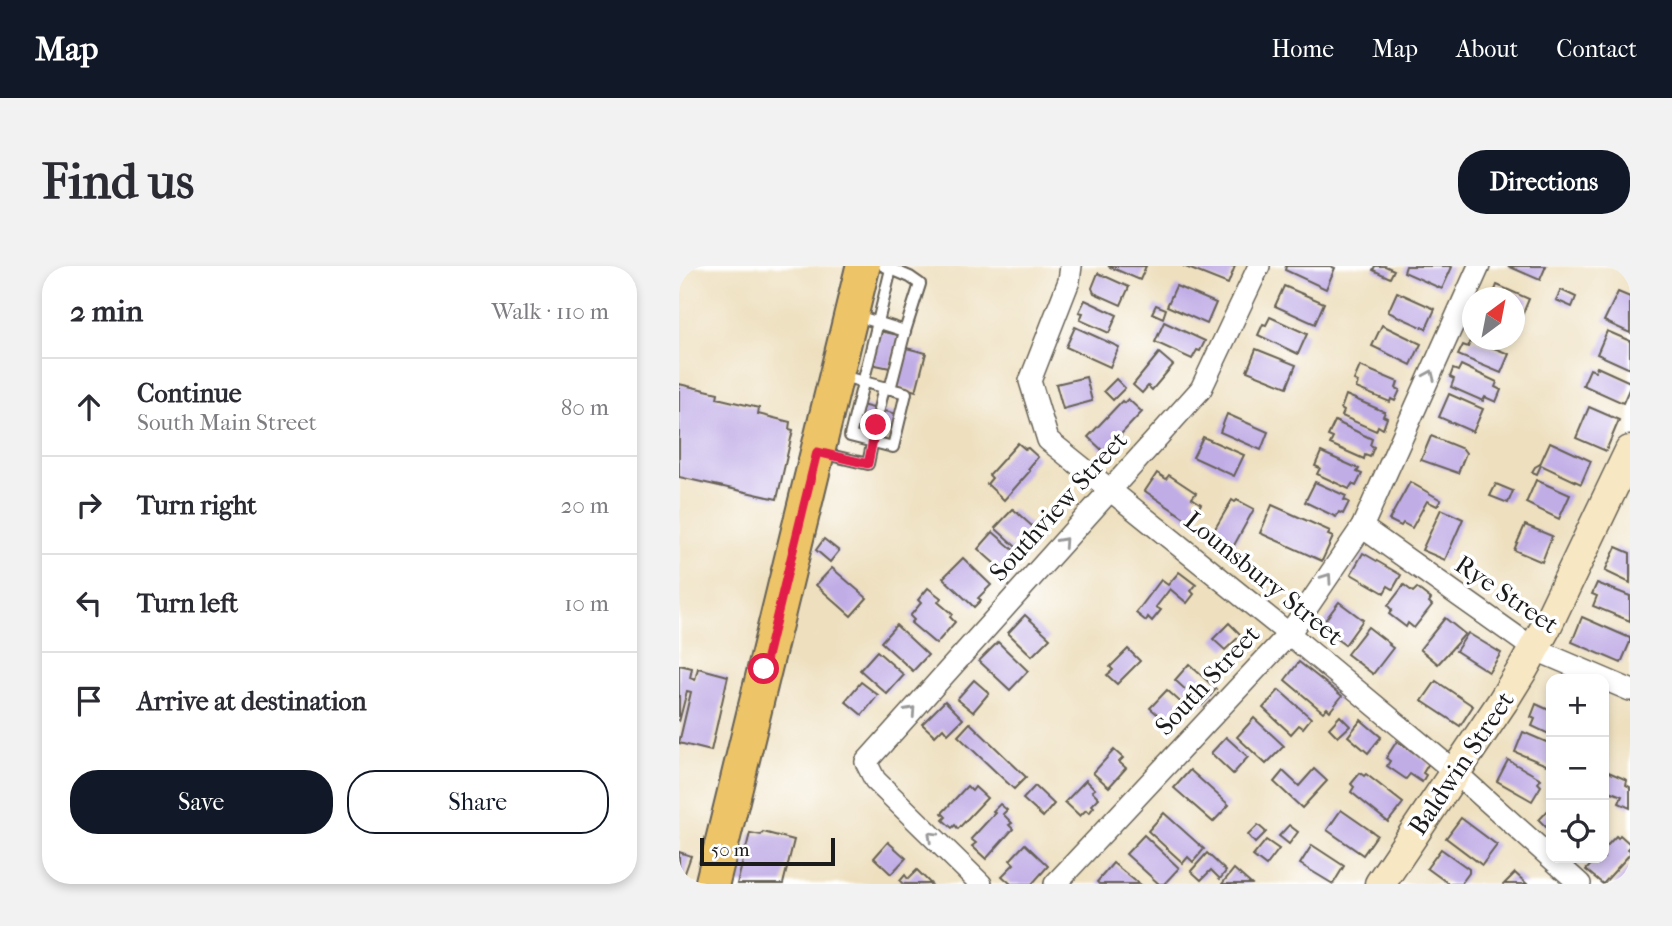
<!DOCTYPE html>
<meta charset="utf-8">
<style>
:root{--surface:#fff;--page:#f2f2f3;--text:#2b2b33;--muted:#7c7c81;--line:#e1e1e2;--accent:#111827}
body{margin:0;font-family:"IM FELL French Canon",serif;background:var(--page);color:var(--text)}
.controls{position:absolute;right:21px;bottom:21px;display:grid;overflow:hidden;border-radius:14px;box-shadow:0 4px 10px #0003}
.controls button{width:63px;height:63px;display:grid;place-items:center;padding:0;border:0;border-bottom:2px solid var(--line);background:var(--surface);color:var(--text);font:35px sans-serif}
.compass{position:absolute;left:783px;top:21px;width:63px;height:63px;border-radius:50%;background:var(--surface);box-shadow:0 4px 10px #0003;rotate:32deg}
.scale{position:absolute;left:21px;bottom:18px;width:135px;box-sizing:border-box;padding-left:7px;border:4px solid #1c1c1c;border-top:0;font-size:19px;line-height:24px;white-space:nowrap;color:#1c1c1c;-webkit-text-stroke:5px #fff;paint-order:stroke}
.stop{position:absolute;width:21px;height:21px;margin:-16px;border:5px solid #e11d48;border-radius:50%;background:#fff}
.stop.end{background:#e11d48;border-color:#fff;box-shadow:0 2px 7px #0008}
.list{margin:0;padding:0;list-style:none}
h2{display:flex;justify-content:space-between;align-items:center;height:91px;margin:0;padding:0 28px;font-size:30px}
h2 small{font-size:23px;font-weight:400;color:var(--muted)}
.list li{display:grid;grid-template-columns:46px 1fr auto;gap:21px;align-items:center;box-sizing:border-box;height:98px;padding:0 28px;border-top:2px solid var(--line)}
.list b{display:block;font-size:26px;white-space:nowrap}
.list p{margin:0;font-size:23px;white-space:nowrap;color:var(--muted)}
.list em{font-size:23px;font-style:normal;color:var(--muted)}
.actions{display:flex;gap:14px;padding:21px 28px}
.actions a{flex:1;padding:16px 0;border:2px solid var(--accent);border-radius:28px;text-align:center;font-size:24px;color:var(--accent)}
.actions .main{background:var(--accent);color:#fff}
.icon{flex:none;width:38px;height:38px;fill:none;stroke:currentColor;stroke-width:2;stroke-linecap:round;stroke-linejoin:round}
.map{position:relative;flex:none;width:951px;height:618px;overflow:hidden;border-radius:28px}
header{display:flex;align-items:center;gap:42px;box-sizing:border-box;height:98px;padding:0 35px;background:var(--accent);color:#fff}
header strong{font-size:33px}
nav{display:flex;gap:38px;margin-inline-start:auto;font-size:24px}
.intro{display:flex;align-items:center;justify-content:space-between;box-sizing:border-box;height:168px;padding:0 42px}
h1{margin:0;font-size:49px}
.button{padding:18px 32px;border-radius:28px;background:var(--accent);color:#fff;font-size:24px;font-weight:700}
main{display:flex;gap:42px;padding:0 42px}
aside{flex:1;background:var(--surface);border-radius:28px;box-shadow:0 4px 10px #0003}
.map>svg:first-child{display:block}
.building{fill:#c1ade6}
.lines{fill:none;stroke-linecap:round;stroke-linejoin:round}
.service-casing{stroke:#666155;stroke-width:14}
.minor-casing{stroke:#666155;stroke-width:24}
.secondary-casing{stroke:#666155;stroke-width:33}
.primary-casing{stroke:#666155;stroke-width:37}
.service{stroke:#fff;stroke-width:10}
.minor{stroke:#fff;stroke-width:21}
.secondary{stroke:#f8e7c3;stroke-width:30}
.primary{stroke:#eec469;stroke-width:33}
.oneway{stroke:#999}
.route{stroke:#e11d48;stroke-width:9}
.labels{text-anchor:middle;stroke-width:7;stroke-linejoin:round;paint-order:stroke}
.street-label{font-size:26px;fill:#1c1c1c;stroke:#fff}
</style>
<header>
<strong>Map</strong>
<nav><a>Home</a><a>Map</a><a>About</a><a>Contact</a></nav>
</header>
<div class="intro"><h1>Find us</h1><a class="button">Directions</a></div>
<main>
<aside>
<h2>2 min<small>Walk · 110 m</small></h2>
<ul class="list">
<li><svg class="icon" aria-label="ahead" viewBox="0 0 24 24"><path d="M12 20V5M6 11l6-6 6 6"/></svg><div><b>Continue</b><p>South Main Street</p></div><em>80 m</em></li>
<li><svg class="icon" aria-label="right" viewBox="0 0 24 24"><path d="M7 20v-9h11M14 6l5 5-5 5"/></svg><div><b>Turn right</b></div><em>20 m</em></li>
<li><svg class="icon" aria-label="left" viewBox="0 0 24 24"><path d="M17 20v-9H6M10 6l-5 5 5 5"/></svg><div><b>Turn left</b></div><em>10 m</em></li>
<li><svg class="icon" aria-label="arrive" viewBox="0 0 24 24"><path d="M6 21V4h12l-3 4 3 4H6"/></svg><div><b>Arrive at destination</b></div></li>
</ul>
<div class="actions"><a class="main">Save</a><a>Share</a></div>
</aside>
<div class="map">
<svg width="951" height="618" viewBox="0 0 951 618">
<rect width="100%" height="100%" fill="#fff"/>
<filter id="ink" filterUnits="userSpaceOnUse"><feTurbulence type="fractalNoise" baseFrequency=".0143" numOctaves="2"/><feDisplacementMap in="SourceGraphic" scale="14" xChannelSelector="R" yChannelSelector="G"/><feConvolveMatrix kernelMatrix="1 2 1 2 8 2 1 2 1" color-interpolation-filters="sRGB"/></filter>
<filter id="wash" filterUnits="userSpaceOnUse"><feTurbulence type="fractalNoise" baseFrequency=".00686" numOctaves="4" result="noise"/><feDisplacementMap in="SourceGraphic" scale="28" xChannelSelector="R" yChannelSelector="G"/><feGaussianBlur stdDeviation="1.57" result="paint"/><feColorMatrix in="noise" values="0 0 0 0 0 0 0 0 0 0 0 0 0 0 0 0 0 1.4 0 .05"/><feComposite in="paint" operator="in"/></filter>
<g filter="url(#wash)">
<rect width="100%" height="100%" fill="#eee0bf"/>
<g id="blocks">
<g class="building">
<path d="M429 0H467L461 14Z"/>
<path d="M504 0H556L549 18Z"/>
<path d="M607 0H651L656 2 647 23 606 4Z"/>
<path d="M696 0H706L715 4 711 12 694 4Z"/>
<path d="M727 0H770L773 1 763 23 725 6Z"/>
<path d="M829 0H867L861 14Z"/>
<path d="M419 7 450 21 442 39 415 27 413 22Z"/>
<path d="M818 19 850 33 840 57 836 55V32H813Z"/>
<path d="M497 20 537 37 528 58 488 40Z"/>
<path d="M605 20 645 37 636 58 596 40Z"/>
<path d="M882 24 897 31 893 41 877 34Z"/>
<path d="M718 26 756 43 747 63 709 46Z"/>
<path d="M939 26 951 31V67L925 55Z"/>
<path d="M406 34 438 49 430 67 401 54 404 47 400 46Z"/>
<path d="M477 39 487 43 484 52 473 47Z"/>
<path d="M591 51 628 68 619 88 579 69 584 58 587 59Z"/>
<path d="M485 56 526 75 521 85 518 84 513 93 476 76Z"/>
<path d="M703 59 742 78 732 99 693 80Z"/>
<path d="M396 61 440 81 431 101 387 81Z"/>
<path d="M200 65 220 69 211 102 192 98Z"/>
<path d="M928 65 951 75V103L918 88Z"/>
<path d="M792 74H795L830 88 822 107 779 89 784 79 789 81Z"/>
<path d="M223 81 247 87 237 125 214 119Z"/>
<path d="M577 83 617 99 608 121 568 105Z"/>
<path d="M480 87 494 99 473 124 469 120 463 127 454 119Z"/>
<path d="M782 99 818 116 816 121 822 124 817 136 806 131 804 135 772 121 775 113 771 111 774 103 779 105Z"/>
<path d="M681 100 719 116 717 122 721 124 716 135 712 133 711 136 677 122 679 116 675 114Z"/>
<path d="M918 101 951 116V121L944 137 904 119 911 103 916 105Z"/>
<path d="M407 111 413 135 384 143 377 118Z"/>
<path d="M437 113 446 122 434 134 425 125Z"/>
<path d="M0 118 39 127 38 132 80 142 79 148 111 156 110 163 114 164 98 233 0 211Z"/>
<path d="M770 128 804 143 794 166 760 151Z"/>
<path d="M667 129 706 146 704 150 708 152 704 163 699 160 697 165 663 150 665 145 662 143Z"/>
<path d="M449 133 463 146 425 186 409 171 443 135 445 137Z"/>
<path d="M182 139 218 148 214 163 178 154Z"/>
<path d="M910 141 940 154 927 185 897 172Z"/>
<path d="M548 148 589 166 582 184 541 166Z"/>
<path d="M656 155 693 173 691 179 695 181 691 191 686 189 685 193 651 178 654 172 649 170Z"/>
<path d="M752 170 784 183 787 187 779 207 742 194Z"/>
<path d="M524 171 565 189 555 210 514 191Z"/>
<path d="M871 176 912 195 902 218 862 199 858 208 853 206 856 201 861 198Z"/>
<path d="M339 177 346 183 349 182 359 191 349 203 351 205 325 234 308 218 313 212 310 209Z"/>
<path d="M642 186 680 203 678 206 683 208 677 220 673 218 670 223 638 208 641 202 636 200Z"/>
<path d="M478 207 487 213 490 209 517 227 513 232 522 238 510 255 466 225Z"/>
<path d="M857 214 891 229 880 253 847 237Z"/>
<path d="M636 216 667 230 665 234 670 236 664 248 660 246 657 251 626 236Z"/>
<path d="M731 216 762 234 758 240 748 235 733 262 724 257 722 260 710 254Z"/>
<path d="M817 218 834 225 829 237 811 230Z"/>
<path d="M553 234 556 236 558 234 575 243 553 283 531 271Z"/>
<path d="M593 239 651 265 649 269 654 271 643 295 581 267Z"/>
<path d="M334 243 364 270 346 289 316 262Z"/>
<path d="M762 243 784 253 766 294 743 284Z"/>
<path d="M846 259 873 270 863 296 835 284Z"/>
<path d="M314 266 339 288 324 305 299 283Z"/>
<path d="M145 273 160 285 151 296 137 284Z"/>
<path d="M937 281 951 287V317L926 305Z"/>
<path d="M684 287 722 309 714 323 709 320 705 327 672 308Z"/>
<path d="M284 292 312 319 299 332 302 334 295 341 264 312Z"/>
<path d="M153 302 188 332 172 350 137 319Z"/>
<path d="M500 306 517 319 512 325 515 328 508 337 491 323 477 341 482 344 473 355 469 351 467 355 457 347 482 314 489 319Z"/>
<path d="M918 317 951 330V355L914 340 918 330 913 328Z"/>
<path d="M725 319 734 326 738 322 752 333 750 336 753 339 735 362 729 357 727 361 710 348 713 344 709 340Z"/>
<path d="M249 322 262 332 259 336 273 348 271 351 276 356 257 378 232 357 235 354 231 350 242 337 239 334Z"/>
<path d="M660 336 684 354 666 379 641 361Z"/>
<path d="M346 349 371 372 353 390 329 367Z"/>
<path d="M903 351 951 372V376L942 397 893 376Z"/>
<path d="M766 352 786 368 759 398 741 383Z"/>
<path d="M550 357 562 369 546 384 534 373Z"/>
<path d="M217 359 249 389 234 405 202 376Z"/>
<path d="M689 361 711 378 710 379 714 382 694 408 668 388Z"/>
<path d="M789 367 822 387 810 406 777 385Z"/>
<path d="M319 376 349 405 331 424 300 395Z"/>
<path d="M449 383 461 395 438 418 428 409 434 404 431 401Z"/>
<path d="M198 385 225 409 208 428 181 404Z"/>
<path d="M620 396 663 430 651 445 648 442 644 446 606 414Z"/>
<path d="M510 398 537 423 523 439 496 414Z"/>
<path d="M0 399 13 402 11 412 16 414 19 402 49 410 32 485 0 477 12 426 8 425 0 456Z"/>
<path d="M295 414 310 427 294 446 278 433Z"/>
<path d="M757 415 794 440 781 460 743 435Z"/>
<path d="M182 416 199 429 183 449 166 435Z"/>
<path d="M488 424 507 441 491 459 471 442Z"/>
<path d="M600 424 632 452 624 462 620 459 612 468 584 442Z"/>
<path d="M266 435 284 453 269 468 264 462 256 470 243 458Z"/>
<path d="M857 438 872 445V469L853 460 856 453 852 451Z"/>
<path d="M661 450 671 460 659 471 650 462Z"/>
<path d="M575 452 605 480 587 498 558 471Z"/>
<path d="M682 454 702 471 689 487 669 470Z"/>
<path d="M291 457 347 511 335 523 279 470Z"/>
<path d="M844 466 872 478V501L836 486Z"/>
<path d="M547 471 569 491 554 508 532 487Z"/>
<path d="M718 475 750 497 744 507 747 509 743 516 731 508 727 513 708 500 711 495 707 492Z"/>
<path d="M435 484 444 492 440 496 447 502 430 521 414 507Z"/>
<path d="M829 494 862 513 859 517 862 520 853 535 818 515Z"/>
<path d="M635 503 648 515 623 542 595 516 604 505 620 520Z"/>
<path d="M511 504 550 539 534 556 495 522Z"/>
<path d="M925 504 948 514 947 519 951 521V542L940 537 943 530 925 523Z"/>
<path d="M681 507 685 510 687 508 724 537 709 556 672 526 675 521 672 518Z"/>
<path d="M407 514 416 523 413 525 420 532 413 539 415 541 410 547 407 544 401 550 386 536Z"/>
<path d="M288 520 293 525 296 521 308 532 279 563 276 559 273 562 264 554 267 551 263 547Z"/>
<path d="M356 520 375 538 364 551 344 533Z"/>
<path d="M321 538 328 544 324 548 333 557 330 559 334 563 307 593 293 580 297 577 292 573 316 547 314 545Z"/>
<path d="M872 541V566L860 554Z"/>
<path d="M662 544 698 569 684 589 648 564Z"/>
<path d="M485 547 525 583 514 596 509 591 504 597 469 565Z"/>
<path d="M782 552 818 579 803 599 767 572Z"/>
<path d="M579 559 587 566 576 577 569 569Z"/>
<path d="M610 559 619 566 610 578 600 570Z"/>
<path d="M84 566 115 574 104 618H58L71 567 82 569Z"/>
<path d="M465 569 500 602 485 618H480L447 588Z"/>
<path d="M941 569 951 578 949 583 951 584V588L924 618 907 604 918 592H925V583L937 570 939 572Z"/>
<path d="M587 574 600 583 587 600 574 590Z"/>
<path d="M209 576 227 592 212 608 195 592Z"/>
<path d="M346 578 369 600 353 618H332L323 610 335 598 331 594Z"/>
<path d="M633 579 665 600 654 618 621 598Z"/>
<path d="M762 583 790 603V607L782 618H770L748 602Z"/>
<path d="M0 586 12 590 2 618H0Z"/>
<path d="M528 587 547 605 541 613 532 604 522 614 512 605Z"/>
<path d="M434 597 460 618H420L418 616Z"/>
<path d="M951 600V618H934Z"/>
<path d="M555 603 572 618H543Z"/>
<path d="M238 604 252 618H224L221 615 226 609 229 613Z"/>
<path d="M836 607 848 618H825Z"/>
</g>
</g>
</g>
<g filter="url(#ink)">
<use href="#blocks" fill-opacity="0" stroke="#666155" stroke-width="2"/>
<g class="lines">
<g class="service-casing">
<g id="service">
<path d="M175 49 226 65 241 18 231 11 205 0"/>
<path d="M159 109C182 115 204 121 227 127L214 181 171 170 212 3"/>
<path d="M211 123 226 65"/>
<path d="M200 143 205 121"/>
<path d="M142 187 189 198 197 159"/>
</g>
</g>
<g class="minor-casing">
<g id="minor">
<path d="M392 0 390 15 351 115 369 174 610 368 776 506 901 618"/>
<path d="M683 261 855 383 951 424"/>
<path d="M302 618 196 514 187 496 522 123 580 0"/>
<path d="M376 618 610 368 683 261 800 0"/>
</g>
</g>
<g class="secondary-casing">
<path id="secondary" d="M701 618 824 435 845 401 867 361 951 185"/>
</g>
<g class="primary-casing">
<path id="primary" d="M33 618 184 0"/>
</g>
<use href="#service" class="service"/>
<use href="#minor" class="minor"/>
<use href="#secondary" class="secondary"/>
<use href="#primary" class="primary"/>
</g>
<defs><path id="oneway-chevron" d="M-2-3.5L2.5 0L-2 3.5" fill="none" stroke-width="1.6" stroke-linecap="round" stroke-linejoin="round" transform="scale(1.75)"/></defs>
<g class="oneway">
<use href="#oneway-chevron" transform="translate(751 109) rotate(-66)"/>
<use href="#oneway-chevron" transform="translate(384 276) rotate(-48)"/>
<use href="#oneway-chevron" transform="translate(648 312) rotate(-55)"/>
<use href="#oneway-chevron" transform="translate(232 445) rotate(-48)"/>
<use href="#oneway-chevron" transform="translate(253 570) rotate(-136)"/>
</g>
</g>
<g class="lines" filter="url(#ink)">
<path class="route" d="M85 403 138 186 189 198 197 159"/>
</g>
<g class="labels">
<g class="street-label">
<text transform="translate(379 240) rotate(-48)" y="9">Southview Street</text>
<text transform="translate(585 312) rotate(39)" y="9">Lounsbury Street</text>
<text transform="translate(828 328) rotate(34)" y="9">Rye Street</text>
<text transform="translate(528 414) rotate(-47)" y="9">South Street</text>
<text transform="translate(782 497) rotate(-56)" y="9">Baldwin Street</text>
</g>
</g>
</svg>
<div class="controls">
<button>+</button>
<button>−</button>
<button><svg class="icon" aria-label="locate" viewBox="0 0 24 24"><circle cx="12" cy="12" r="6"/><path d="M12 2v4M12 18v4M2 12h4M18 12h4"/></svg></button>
</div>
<svg class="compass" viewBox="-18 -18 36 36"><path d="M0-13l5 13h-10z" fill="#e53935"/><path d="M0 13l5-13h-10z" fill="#7c7c81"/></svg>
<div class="scale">50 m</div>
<div class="stop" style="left:85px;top:403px"></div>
<div class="stop end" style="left:197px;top:159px"></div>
</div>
</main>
